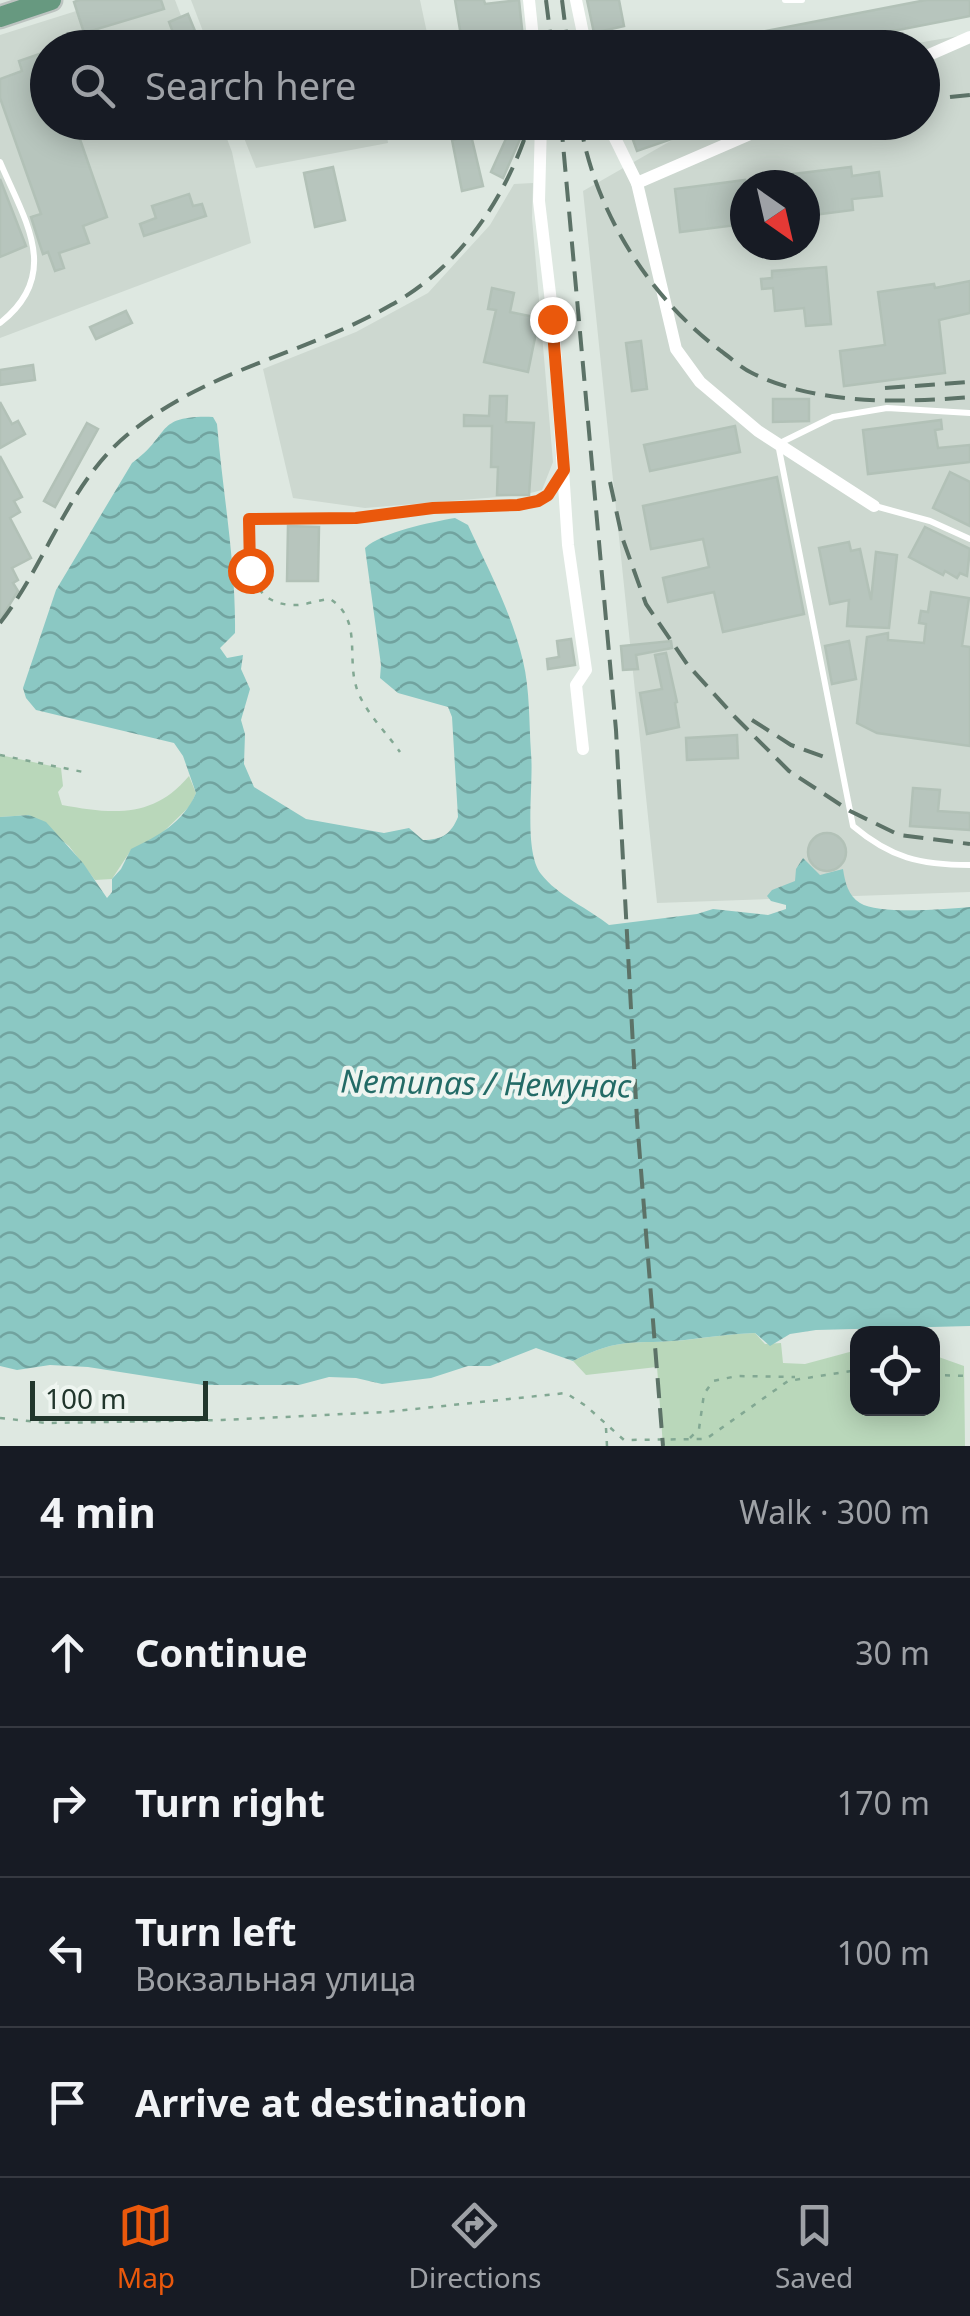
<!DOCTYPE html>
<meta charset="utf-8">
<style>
:root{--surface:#171b24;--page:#20242c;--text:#f1f3f6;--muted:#9ea1a6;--line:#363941;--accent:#ea580c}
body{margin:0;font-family:"Noto Sans",sans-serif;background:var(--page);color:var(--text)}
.controls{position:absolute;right:30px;bottom:30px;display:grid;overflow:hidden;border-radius:20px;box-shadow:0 5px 25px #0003}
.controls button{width:90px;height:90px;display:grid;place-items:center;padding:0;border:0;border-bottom:2px solid var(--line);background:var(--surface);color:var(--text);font:50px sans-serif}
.compass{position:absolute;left:730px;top:170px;width:90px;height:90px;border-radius:50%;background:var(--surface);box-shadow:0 5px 25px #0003;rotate:146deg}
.scale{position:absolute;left:30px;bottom:25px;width:178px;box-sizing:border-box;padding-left:10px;border:5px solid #21362c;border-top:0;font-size:28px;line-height:35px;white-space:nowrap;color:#21362c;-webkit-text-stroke:8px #eef5f0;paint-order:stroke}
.stop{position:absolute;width:30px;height:30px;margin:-22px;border:8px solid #ea580c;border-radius:50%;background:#fff}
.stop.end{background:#ea580c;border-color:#fff;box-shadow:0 2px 10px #0008}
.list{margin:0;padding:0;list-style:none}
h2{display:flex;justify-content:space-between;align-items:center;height:130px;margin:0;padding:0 40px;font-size:42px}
h2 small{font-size:32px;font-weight:400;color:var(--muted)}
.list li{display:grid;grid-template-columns:65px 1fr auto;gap:30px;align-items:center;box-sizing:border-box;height:150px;padding:0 40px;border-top:2px solid var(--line)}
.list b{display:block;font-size:38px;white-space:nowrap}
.list p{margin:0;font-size:32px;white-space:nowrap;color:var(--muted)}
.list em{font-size:32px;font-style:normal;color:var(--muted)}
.icon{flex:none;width:55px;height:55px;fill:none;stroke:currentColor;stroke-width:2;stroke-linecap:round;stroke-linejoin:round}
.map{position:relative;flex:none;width:970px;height:1446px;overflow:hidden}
.search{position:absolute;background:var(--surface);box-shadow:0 5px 25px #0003;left:30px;right:30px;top:30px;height:110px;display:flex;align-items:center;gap:25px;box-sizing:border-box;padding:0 35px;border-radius:55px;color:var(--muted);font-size:38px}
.sheet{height:730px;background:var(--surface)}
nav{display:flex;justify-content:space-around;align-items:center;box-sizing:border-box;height:140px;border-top:2px solid var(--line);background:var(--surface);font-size:28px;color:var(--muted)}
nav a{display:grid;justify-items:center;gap:5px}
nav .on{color:var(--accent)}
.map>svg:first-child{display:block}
.built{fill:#cdd8d0;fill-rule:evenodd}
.grass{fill:#b9d7ba}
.water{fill:url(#water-waves)}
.building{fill:#b7c5bd;stroke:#b2c1b7;stroke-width:2.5}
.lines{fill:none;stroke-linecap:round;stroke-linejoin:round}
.primary-casing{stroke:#bcc3c0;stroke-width:25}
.path{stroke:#82a893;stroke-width:2.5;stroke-dasharray:5 8;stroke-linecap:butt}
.service{stroke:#fff;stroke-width:6}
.minor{stroke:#fff;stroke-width:12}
.primary{stroke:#679980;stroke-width:20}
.rail{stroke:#5c7267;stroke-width:4;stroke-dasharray:20 10;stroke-linecap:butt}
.route{stroke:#ea580c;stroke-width:12}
.labels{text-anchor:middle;stroke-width:8;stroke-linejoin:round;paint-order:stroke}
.water-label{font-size:32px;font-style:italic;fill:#236b66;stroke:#eef5f0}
</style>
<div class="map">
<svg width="970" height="1446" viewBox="0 0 970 1446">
<defs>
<pattern id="water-waves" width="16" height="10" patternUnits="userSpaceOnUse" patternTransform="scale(2.5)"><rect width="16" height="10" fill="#8bc8c3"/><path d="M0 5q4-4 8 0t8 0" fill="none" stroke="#71a39f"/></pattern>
</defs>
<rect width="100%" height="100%" fill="#dee8e1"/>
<g class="built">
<path d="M111 0H175L193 47 48 48V122L221 123 232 152 251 243 0 338V35Z"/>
<path d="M191 0H420L430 47H209Z"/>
<path d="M970 34V892L657 903 583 191 702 123 922 122V48L894 47ZM745 185H805V245H745Z"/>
<path d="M238 123H385L388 143 256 168Z"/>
<path d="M533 183 532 218 553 462 542 490 523 495 365 508 293 498 263 369 356 332 428 293 490 225 514 184Z"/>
</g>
<g class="grass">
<path d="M0 755 61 768 63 786 58 792 62 805C112 814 153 819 189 776L196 793 190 806 158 837 131 850 112 879 95 880 69 846 29 815 0 817Z"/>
<path d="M755 1333 765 1344 781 1343 783 1363 805 1364 857 1350 858 1408H932L933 1355 964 1366 965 1446H663L657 1367 586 1375 573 1361C621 1336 635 1345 686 1340 709 1337 732 1334 755 1333Z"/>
</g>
<path class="water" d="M213 417 217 424C223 495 236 563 235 633L220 648 227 658 243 655 241 669 250 689 241 720 245 734 244 764 254 787 306 819 384 833 409 828 423 840C442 840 451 834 458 817L452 717 448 707 398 693 380 678 381 665 365 548C382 532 431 522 455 518L468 525C488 569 512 613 523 661 530 690 529 723 531 753 534 785 523 850 541 874 557 895 589 909 609 925L697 914 713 909 768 915 786 909V905L771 901 767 896 772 890 795 881 796 869 803 858 820 875 843 869C845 882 848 896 860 903 879 915 947 909 970 907V1326L816 1330 790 1334 770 1346 755 1333C732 1334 709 1337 685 1340 635 1345 621 1336 573 1361L536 1348 490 1366H468L431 1378 382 1384 356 1378 329 1377 299 1385H203L88 1367 50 1365 17 1370 0 1366V817L29 815 46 822 83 863 107 898 112 892V879L121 869 131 849C158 836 183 823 196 793L183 756 174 743 36 710 26 698 23 688 56 590 132 463C172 435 153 415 213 417Z"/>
<g class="building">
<path d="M79 0H161L164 9 84 33 74 2Z"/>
<path d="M455 0H484L485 4 519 0 524 48H463Z"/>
<path d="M587 0H619L624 26 594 33Z"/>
<path d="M926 0H970V16L806 48H769L766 31Z"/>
<path d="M188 14 202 48H179L169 22Z"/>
<path d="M48 51V122H74L107 217 83 226 89 243 59 253 64 268 55 271 48 252 43 254 39 242 31 217 41 214 0 98V79L22 71 19 61Z"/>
<path d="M648 122H693L695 131 637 151 629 129Z"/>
<path d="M509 132 521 137 503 178 491 172Z"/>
<path d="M471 135 483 186 462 191 452 140Z"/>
<path d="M333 167 345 220 315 227 304 173Z"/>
<path d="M851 167 852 176 879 172 882 196 852 199 853 210 805 216V185H753L752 179Z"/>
<path d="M0 179 26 246 0 257Z"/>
<path d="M745 180V224L680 232 675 189Z"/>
<path d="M189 194 193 206 202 204 206 216 144 236 140 224 156 218 152 206Z"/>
<path d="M826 267 831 324 806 326 804 308 775 311 773 288 762 289 761 279 772 278V271Z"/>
<path d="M970 281V313L939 320 945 373 844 386 840 351 885 345 878 292 934 284 935 288Z"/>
<path d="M492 288 514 293 510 312 539 318 528 372 484 362 496 310 488 309Z"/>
<path d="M126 311 132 323 96 339 90 327Z"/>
<path d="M641 341 647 389 632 391 626 343Z"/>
<path d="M33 365 35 380 0 385V370Z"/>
<path d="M490 396H507L506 422 534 423 529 495H497L498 467H491L492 426H464V415L489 416Z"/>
<path d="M773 399H809V421L773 422Z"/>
<path d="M0 402 12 424 18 421 25 434 0 448Z"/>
<path d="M941 420 942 429 935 430 938 448 970 445V462L868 474 863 430Z"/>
<path d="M87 423 98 429 55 507 44 501Z"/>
<path d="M735 426 740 452 650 471 644 445Z"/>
<path d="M0 456 22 497 14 501 20 512 10 518 31 558 12 568 18 580 13 583 18 591 0 620Z"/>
<path d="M950 472 970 482V526L933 508Z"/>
<path d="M777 477 804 614 723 632 714 592 668 602 663 578 709 567 703 539 651 549 643 506Z"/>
<path d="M288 526 319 527 318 581H287Z"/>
<path d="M925 527 970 549 967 576 960 573 957 578 945 571 943 575 909 557Z"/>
<path d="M849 542 851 551 860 549 871 600 876 552 897 555 889 628 847 626 849 600 830 604 819 548Z"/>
<path d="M931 592 969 598 962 646 970 647V746L877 733 857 723 867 637 888 633V640L924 643 926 624 919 623 921 611 928 612Z"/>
<path d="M571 639 575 665 548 669 547 659 559 657 557 641Z"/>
<path d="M671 641 672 648 636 655 638 669 623 670 621 646Z"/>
<path d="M849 641 856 679 832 684 825 646Z"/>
<path d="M666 653 677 702 675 703 679 727 647 734 640 693 662 689 655 655Z"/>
<path d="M737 735 738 758 687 760 686 738Z"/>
<path d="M913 788 940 790 938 811 970 813V830L910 826Z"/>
<circle cx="827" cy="852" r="19"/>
</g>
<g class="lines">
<g class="primary-casing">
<path id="primary" d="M0 17 51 0"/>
</g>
<g class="path">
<path d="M249 526C250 559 246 602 291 605 304 606 317 600 330 599 362 619 347 656 356 686 362 709 387 733 400 752"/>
<path d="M0 755 88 773"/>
<path d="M932 1375 970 1376"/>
<path d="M0 1418 47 1423 222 1420 386 1412 566 1393 586 1406 624 1440 706 1439 788 1381 858 1370"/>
<path d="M606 1428 607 1446"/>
<path d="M690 1438 699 1429 704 1394 713 1381 737 1376 795 1377"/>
</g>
<g class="service">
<path d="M785 0H802"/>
<path d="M0 162C24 219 63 274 0 323"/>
<path d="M970 413 887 408 833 417 778 444 853 826C891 858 920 865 970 865"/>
<path d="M875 506 930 521 970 539"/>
<path d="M249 519 356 518 433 508 518 505 538 501 548 495 560 480"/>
</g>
<g class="minor">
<path d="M529 0 534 48"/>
<path d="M576 0 586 48"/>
<path d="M922 58 970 37"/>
<path d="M541 122 539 201 553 319 568 545 586 670 576 685 583 749"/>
<path d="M607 122 637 183 676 349 700 382 758 431 874 506"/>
<path d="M637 183 778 122"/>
</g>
<use href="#primary" class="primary"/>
<g class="rail">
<path d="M546 0 552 48"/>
<path d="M562 0 568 48"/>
<path d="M950 97 970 95"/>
<path d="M561 122 616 730 637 1120 663 1446"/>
<path d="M580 122C595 212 649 297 721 351 731 358 741 368 752 373 817 405 900 403 970 397"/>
<path d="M885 388 970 382"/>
<path d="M610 482 622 537 646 604 687 664 735 717 789 771 850 811 899 835 970 844"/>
<path d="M0 623C46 564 68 484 127 435 211 367 302 356 391 305 460 267 507 197 530 122"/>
<path d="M752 720 791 745 827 758"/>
</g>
</g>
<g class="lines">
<path class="route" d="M250 570 249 519 356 518 433 508 518 505 538 501 548 495 564 470 552 319"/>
</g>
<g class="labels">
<g class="water-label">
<text transform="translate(486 1084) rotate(1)" y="11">Nemunas / Немунас</text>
</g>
</g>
</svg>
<div class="controls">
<button><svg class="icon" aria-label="locate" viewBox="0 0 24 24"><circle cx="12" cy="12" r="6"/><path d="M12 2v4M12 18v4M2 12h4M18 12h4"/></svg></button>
</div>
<svg class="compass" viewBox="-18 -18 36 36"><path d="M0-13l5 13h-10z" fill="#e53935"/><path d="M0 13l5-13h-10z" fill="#9ea1a6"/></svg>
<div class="scale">100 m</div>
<div class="stop" style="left:250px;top:570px"></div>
<div class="stop end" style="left:552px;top:319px"></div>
<div class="search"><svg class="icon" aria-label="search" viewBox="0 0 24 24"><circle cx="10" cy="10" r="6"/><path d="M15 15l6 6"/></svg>Search here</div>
</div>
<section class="sheet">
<h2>4 min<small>Walk · 300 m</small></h2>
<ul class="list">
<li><svg class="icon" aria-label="ahead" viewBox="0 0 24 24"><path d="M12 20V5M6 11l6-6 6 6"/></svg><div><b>Continue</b></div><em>30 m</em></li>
<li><svg class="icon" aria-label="right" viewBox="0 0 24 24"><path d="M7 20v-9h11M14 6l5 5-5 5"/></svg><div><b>Turn right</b></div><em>170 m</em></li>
<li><svg class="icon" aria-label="left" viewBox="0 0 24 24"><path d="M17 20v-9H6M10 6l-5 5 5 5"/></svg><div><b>Turn left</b><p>Вокзальная улица</p></div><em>100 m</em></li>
<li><svg class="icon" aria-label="arrive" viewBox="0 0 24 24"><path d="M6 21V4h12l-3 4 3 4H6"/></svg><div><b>Arrive at destination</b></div></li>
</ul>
</section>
<nav>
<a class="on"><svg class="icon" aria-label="map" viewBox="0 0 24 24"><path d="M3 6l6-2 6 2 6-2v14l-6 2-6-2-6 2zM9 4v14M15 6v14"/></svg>Map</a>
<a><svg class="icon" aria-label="directions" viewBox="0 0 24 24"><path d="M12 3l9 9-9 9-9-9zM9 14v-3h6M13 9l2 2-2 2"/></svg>Directions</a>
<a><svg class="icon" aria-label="saved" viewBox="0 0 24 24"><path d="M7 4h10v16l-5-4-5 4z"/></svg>Saved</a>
</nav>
